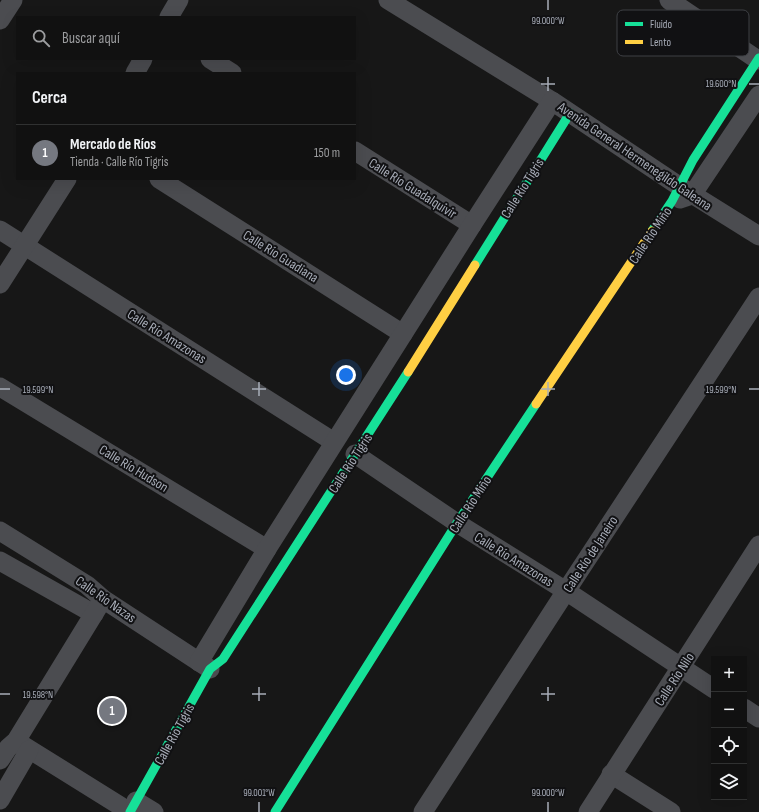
<!DOCTYPE html>
<html lang="es">
<meta charset="utf-8">
<style>
:root{--surface:#111;--page:#1a1a1a;--text:#f1f3f6;--muted:#9c9d9f;--line:#303131;--accent:#757880}
body{margin:0;font-family:"Sofia Sans Condensed",sans-serif;background:var(--page);color:var(--text)}
.controls{position:absolute;right:12px;bottom:12px;display:grid;overflow:hidden;border-radius:0px;box-shadow:0 4px 16px #0002}
.controls button{width:36px;height:36px;display:grid;place-items:center;padding:0;border:0;border-bottom:1px solid var(--line);background:var(--surface);color:var(--text);font:20px sans-serif}
.you{position:absolute;left:346px;top:375px;width:14px;height:14px;margin:-10px;border:3px solid #fff;border-radius:50%;background:#1a73e8;box-shadow:0 0 0 6px #1a73e833}
.badge{display:grid;place-items:center;width:26px;height:26px;border-radius:50%;background:var(--accent);color:#fff;font-size:13px;font-weight:700}
.pin{position:absolute;translate:-50% -50%;border:2px solid #fff;box-shadow:0 1px 4px #0006}
.list{margin:0;padding:0;list-style:none}
h2{display:flex;justify-content:space-between;align-items:center;height:52px;margin:0;padding:0 16px;font-size:17px}
h2 small{font-size:13px;font-weight:400;color:var(--muted)}
.list li{display:grid;grid-template-columns:26px 1fr auto;gap:12px;align-items:center;box-sizing:border-box;height:56px;padding:0 16px;border-top:1px solid var(--line)}
.list b{display:block;font-size:15px;white-space:nowrap}
.list p{margin:0;font-size:13px;white-space:nowrap;color:var(--muted)}
.list em{font-size:13px;font-style:normal;color:var(--muted)}
.icon{flex:none;width:22px;height:22px;fill:none;stroke:currentColor;stroke-width:2;stroke-linecap:round;stroke-linejoin:round}
.map{position:relative;flex:none;width:759px;height:812px;overflow:hidden}
.search{position:absolute;background:var(--surface);box-shadow:0 4px 16px #0002;left:16px;top:16px;width:340px;height:44px;display:flex;align-items:center;gap:10px;box-sizing:border-box;padding:0 14px;border-radius:0px;color:var(--muted);font-size:15px}
.panel{position:absolute;background:var(--surface);box-shadow:0 4px 16px #0002;left:16px;top:72px;width:340px;height:108px;border-radius:0px}
.map>svg:first-child{display:block}
.lines{fill:none;stroke-linecap:round;stroke-linejoin:round}
.street{stroke:#4b4c50;stroke-width:19}
.fast{stroke:#16e098;stroke-width:9}
.slow{stroke:#ffcf43;stroke-width:9}
.ticks{fill:none;stroke:#a8adb8;stroke-width:1.5}
.labels{text-anchor:middle;stroke-width:4;stroke-linejoin:round;paint-order:stroke}
.street-label{font-size:14px;fill:#a8adb8;stroke:#111113}
.key{fill:#111113;stroke:#3e4045;stroke-width:1}
.key-label{font-size:11px;fill:#a8adb8}
.ticks-label{font-size:10px;text-anchor:middle;fill:#a8adb8;stroke:#111113;stroke-width:4;stroke-linejoin:round;paint-order:stroke}
</style>
<div class="map">
<svg width="759" height="812" viewBox="0 0 759 812">
<rect width="100%" height="100%" fill="#171717"/>
<g class="lines">
<g class="street">
<path d="M388 0 552 101 679 186 759 236"/>
<path d="M669 0 758 60"/>
<path d="M169 17 179 0"/>
<path d="M0 20 13 0"/>
<path d="M210 59 232 73"/>
<path d="M135 73 143 59"/>
<path d="M355 151 472 225"/>
<path d="M159 179 403 334"/>
<path d="M680 199 692 195 759 95"/>
<path d="M0 230 334 442"/>
<path d="M0 284 67 179"/>
<path d="M0 387 267 549"/>
<path d="M355 454 457 523 566 591 714 689"/>
<path d="M0 531 87 585 103 599 210 669"/>
<path d="M0 561 94 614"/>
<path d="M199 662 267 549 472 225 552 101"/>
<path d="M744 708 759 718"/>
<path d="M16 741 130 812"/>
<path d="M0 760 8 748 16 741 103 599"/>
<path d="M611 774 671 812"/>
<path d="M0 800 29 750"/>
<path d="M136 801 154 812"/>
<path d="M423 812 566 591 759 297"/>
<path d="M588 812 759 545"/>
</g>
<g class="fast">
<path d="M652 231 672 201 693 160 759 58"/>
<path d="M475 265 570 113"/>
<path d="M130 812 210 669 223 659 408 372"/>
<path d="M275 812 457 523 536 404"/>
</g>
<g class="slow">
<path d="M408 372 475 265"/>
<path d="M536 404 652 231"/>
</g>
</g>
<path class="ticks" d="M548 0V10M548 77V91M541 84H555M749 84H759M259 382V396M548 382V396M0 389H10M252 389H266M541 389H555M749 389H759M259 687V701M548 687V701M0 694H10M252 694H266M541 694H555M259 802V812M548 802V812"/>
<g class="labels">
<g class="street-label">
<text transform="translate(635 156) rotate(34)" y="5">Avenida General Hermenegildo Galeana</text>
<text transform="translate(413 188) rotate(32)" y="5">Calle Río Guadalquivir</text>
<text transform="translate(522 188) rotate(-58)" y="5">Calle Río Tigris</text>
<text transform="translate(650 235) rotate(-56)" y="5">Calle Río Miño</text>
<text transform="translate(281 256) rotate(32)" y="5">Calle Río Guadiana</text>
<text transform="translate(167 336) rotate(32)" y="5">Calle Río Amazonas</text>
<text transform="translate(350 463) rotate(-57)" y="5">Calle Río Tigris</text>
<text transform="translate(134 468) rotate(31)" y="5">Calle Río Hudson</text>
<text transform="translate(470 504) rotate(-57)" y="5">Calle Río Miño</text>
<text transform="translate(590 554) rotate(-57)" y="5">Calle Río de Janeiro</text>
<text transform="translate(514 559) rotate(32)" y="5">Calle Río Amazonas</text>
<text transform="translate(106 599) rotate(35)" y="5">Calle Río Nazas</text>
<text transform="translate(674 679) rotate(-57)" y="5">Calle Río Nilo</text>
<text transform="translate(174 734) rotate(-61)" y="5">Calle Río Tigris</text>
</g>
</g>
<rect x="617" y="10" width="132" height="46" rx="6" class="key"/>
<rect x="625" y="22" width="18" height="4" fill="#16e098"/>
<rect x="625" y="40" width="18" height="4" fill="#ffcf43"/>
<g class="key-label">
<text x="650" y="28">Fluido</text>
<text x="650" y="46">Lento</text>
</g>
<g class="ticks-label">
<text x="548" y="24">99.000°W</text>
<text x="721" y="87">19.600°N</text>
<text x="38" y="393">19.599°N</text>
<text x="721" y="393">19.599°N</text>
<text x="38" y="698">19.598°N</text>
<text x="259" y="796">99.001°W</text>
<text x="548" y="796">99.000°W</text>
</g>
</svg>
<div class="controls">
<button>+</button>
<button>−</button>
<button><svg class="icon" aria-label="locate" viewBox="0 0 24 24"><circle cx="12" cy="12" r="6"/><path d="M12 2v4M12 18v4M2 12h4M18 12h4"/></svg></button>
<button><svg class="icon" aria-label="layers" viewBox="0 0 24 24"><path d="M12 4l9 5-9 5-9-5zM3 14l9 5 9-5"/></svg></button>
</div>
<div class="you"></div>
<div class="pin badge" style="left:112px;top:711px">1</div>
<div class="search"><svg class="icon" aria-label="search" viewBox="0 0 24 24"><circle cx="10" cy="10" r="6"/><path d="M15 15l6 6"/></svg>Buscar aquí</div>
<section class="panel">
<h2>Cerca<small></small></h2>
<ul class="list">
<li><span class="badge">1</span><div><b>Mercado de Ríos</b><p>Tienda · Calle Río Tigris</p></div><em>150 m</em></li>
</ul>
</section>
</div>
